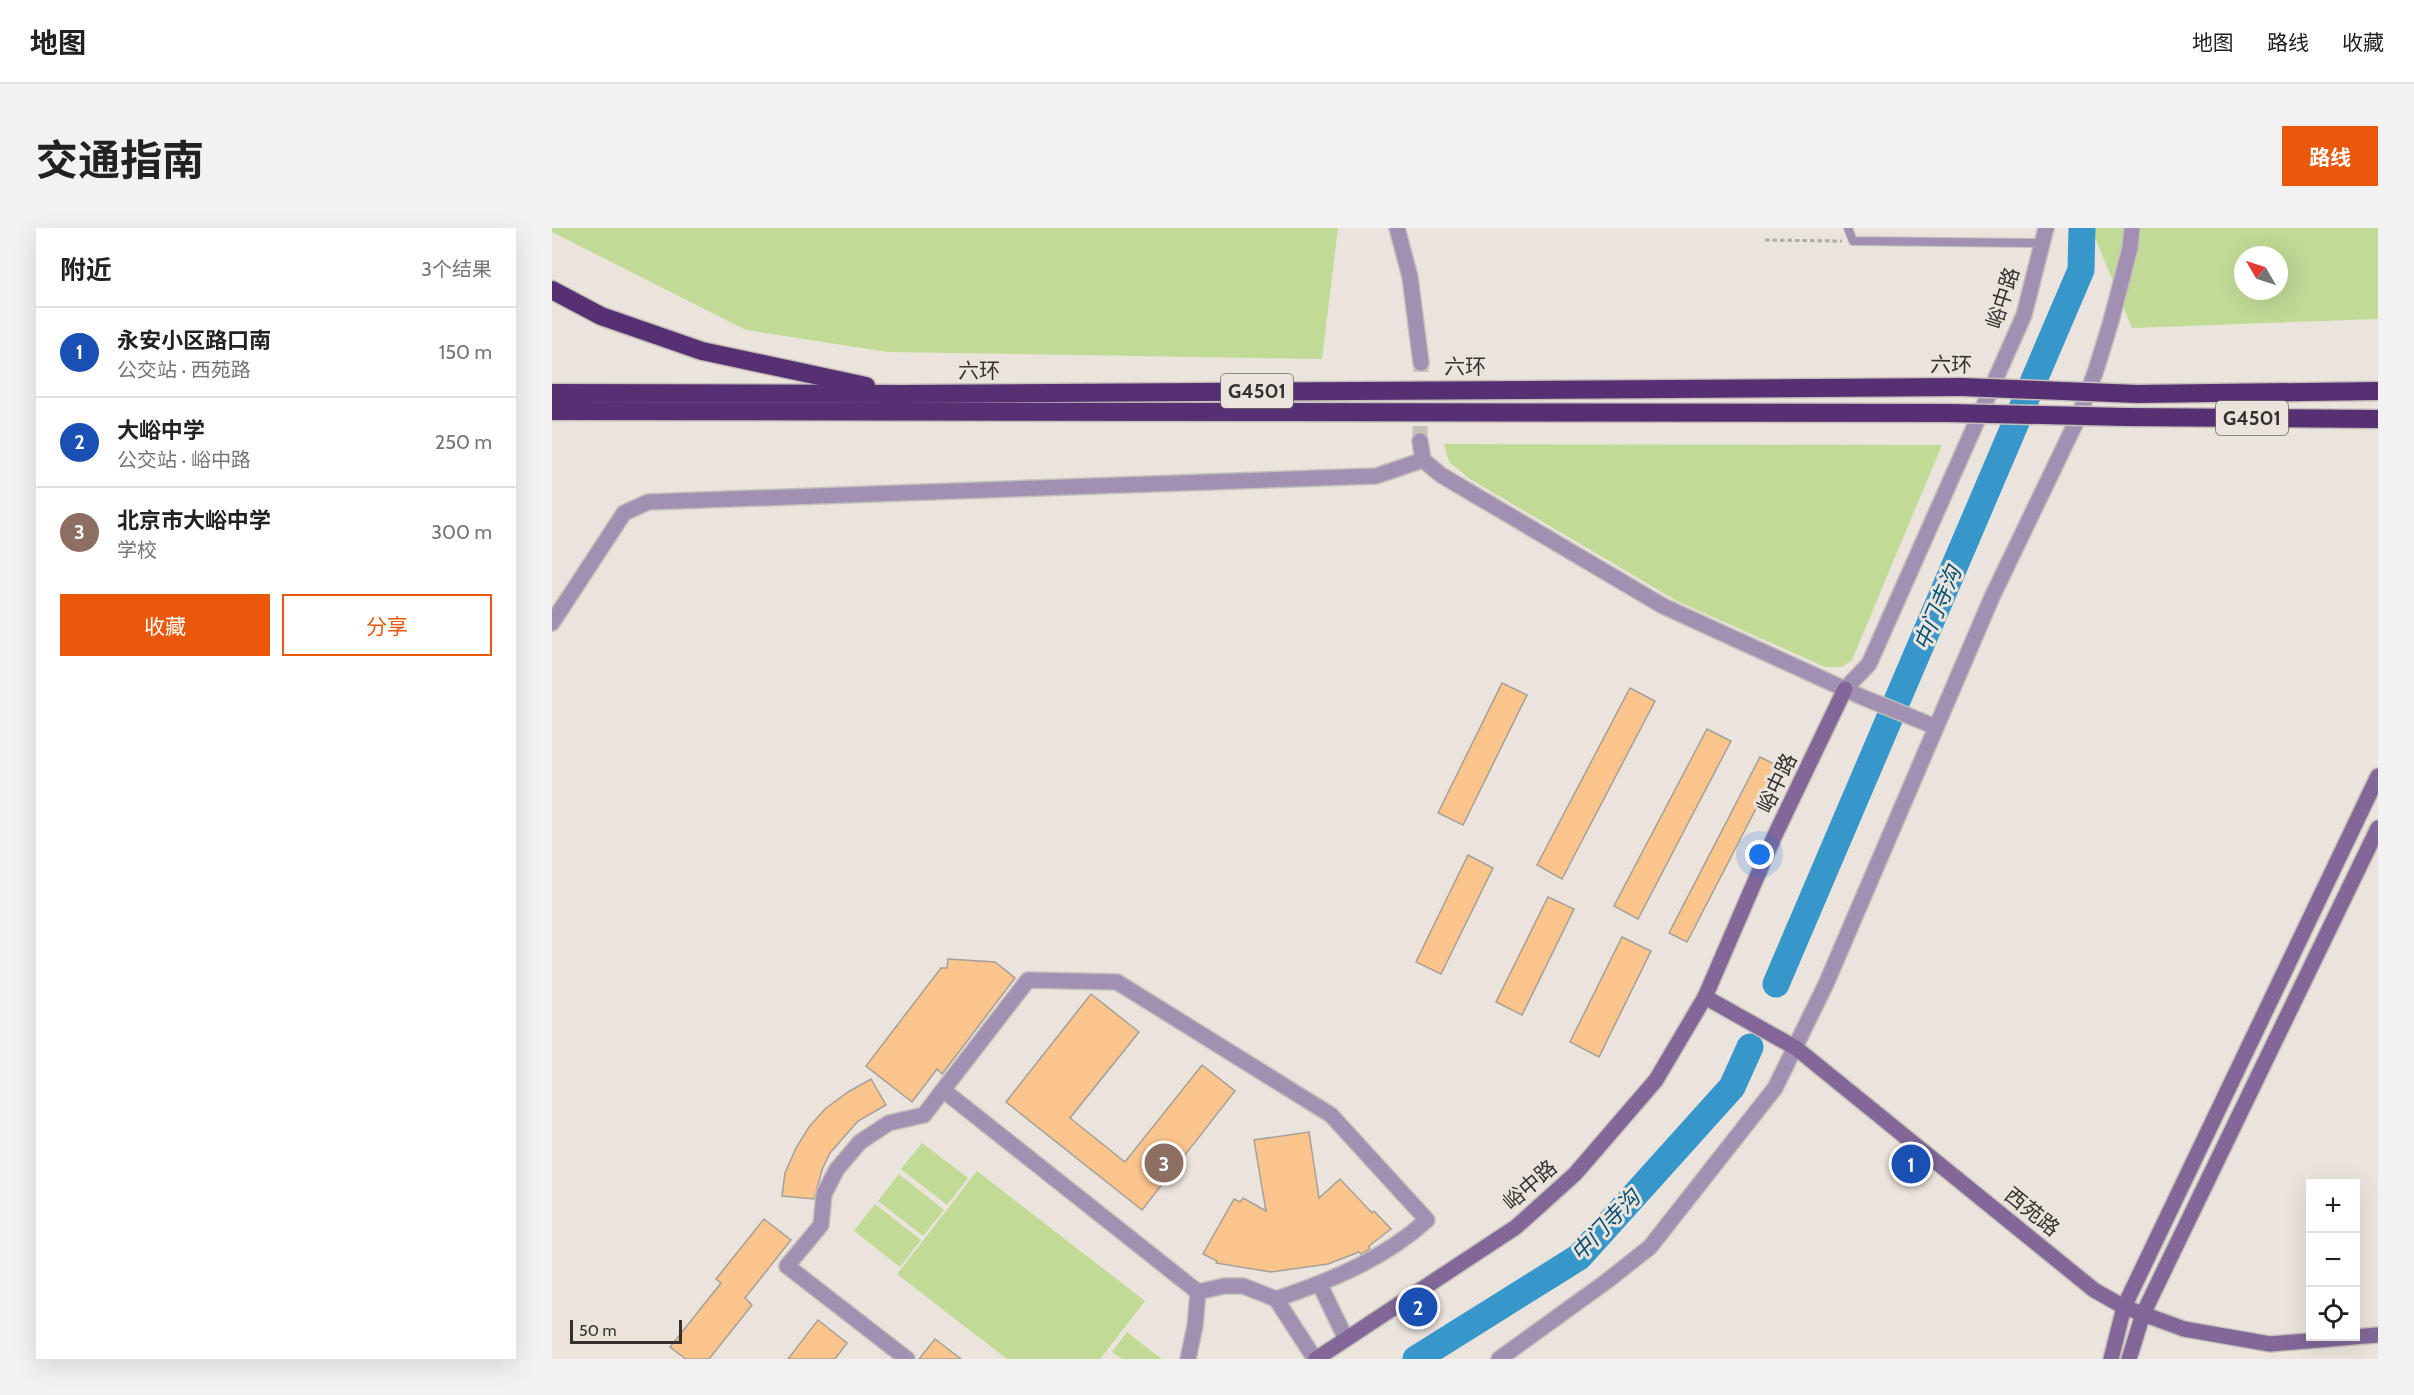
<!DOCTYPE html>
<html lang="zh">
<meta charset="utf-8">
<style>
:root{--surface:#fff;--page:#f2f2f2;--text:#222;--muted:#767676;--line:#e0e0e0;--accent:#ea580c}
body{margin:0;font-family:Cabin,"Noto Sans SC",sans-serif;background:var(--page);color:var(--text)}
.controls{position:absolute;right:18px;bottom:18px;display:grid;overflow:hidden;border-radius:0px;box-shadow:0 6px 24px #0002}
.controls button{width:54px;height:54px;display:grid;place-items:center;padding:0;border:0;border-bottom:2px solid var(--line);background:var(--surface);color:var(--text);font:30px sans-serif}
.compass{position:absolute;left:1682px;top:18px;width:54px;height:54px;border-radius:50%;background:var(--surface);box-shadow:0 6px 24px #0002;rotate:309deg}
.scale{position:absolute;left:18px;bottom:15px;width:112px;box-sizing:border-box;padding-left:6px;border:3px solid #33312e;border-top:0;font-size:16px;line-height:21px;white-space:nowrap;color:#33312e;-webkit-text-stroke:4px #ebe4dd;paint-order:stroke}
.you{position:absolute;left:1208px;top:627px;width:21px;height:21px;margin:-15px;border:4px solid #fff;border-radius:50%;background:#1a73e8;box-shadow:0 0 0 9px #1a73e833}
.badge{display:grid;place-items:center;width:39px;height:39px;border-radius:50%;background:var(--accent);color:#fff;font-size:20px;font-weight:700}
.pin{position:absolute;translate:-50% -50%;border:3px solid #fff;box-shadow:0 2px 6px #0006}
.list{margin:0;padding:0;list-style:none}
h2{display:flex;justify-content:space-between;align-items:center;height:78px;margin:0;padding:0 24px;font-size:26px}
h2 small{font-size:20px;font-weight:400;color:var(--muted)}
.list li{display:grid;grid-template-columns:39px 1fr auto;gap:18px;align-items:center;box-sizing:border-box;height:90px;padding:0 24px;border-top:2px solid var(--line)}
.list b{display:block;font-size:22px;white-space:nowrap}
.list p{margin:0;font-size:20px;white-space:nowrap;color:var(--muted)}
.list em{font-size:20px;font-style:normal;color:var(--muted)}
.actions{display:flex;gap:12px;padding:18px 24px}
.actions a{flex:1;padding:14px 0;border:2px solid var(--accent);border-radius:0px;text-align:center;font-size:21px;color:var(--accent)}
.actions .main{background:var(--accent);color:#fff}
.icon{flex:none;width:33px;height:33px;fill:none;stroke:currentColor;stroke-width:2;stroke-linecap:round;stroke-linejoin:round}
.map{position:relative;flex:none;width:1826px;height:1131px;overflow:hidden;border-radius:0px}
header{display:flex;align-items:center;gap:36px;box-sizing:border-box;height:84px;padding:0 30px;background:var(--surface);border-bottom:2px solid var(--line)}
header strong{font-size:28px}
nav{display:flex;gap:33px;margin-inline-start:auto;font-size:21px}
.intro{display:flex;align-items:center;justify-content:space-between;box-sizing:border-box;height:144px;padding:0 36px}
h1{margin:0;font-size:42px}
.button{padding:15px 27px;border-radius:0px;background:var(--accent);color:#fff;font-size:21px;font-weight:700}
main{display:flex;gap:36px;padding:0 36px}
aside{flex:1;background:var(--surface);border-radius:0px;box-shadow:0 6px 24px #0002}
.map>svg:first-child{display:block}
.green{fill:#c1da96;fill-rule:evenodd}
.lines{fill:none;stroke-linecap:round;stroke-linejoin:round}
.river{stroke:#3797cb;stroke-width:27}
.building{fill:#fac58d;stroke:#a59f98;stroke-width:1.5}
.street-tunnel{stroke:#c6c0ba;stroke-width:15;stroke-dasharray:15 8;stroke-linecap:butt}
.lane-casing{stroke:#c6c0ba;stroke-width:10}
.street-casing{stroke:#c6c0ba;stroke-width:18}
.secondary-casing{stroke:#c6c0ba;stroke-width:18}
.highway-casing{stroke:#c6c0ba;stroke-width:21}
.path{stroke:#aea9a3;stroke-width:3;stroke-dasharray:4.5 3;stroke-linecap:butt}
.lane{stroke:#a290b2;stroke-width:8}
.street{stroke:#a290b2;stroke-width:15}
.secondary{stroke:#826798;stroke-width:15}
.highway{stroke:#572f73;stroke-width:18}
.highway-bridge-casing{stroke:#c6c0ba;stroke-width:21;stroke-linecap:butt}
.highway-bridge{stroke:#572f73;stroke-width:18}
.labels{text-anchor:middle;stroke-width:6;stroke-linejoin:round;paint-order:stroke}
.shield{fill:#ebe4dd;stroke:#6a6762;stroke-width:1.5}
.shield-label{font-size:20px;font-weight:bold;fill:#33312e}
.street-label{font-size:21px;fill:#33312e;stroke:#ebe4dd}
.water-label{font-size:22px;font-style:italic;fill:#005073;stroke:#ebe4dd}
</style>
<header>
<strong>地图</strong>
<nav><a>地图</a><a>路线</a><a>收藏</a></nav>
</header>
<div class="intro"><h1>交通指南</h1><a class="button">路线</a></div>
<main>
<aside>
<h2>附近<small>3个结果</small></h2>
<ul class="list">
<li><span class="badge" style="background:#1a4fb4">1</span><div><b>永安小区路口南</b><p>公交站 · 西苑路</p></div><em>150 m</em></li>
<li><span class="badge" style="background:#1a4fb4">2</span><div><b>大峪中学</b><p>公交站 · 峪中路</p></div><em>250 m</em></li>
<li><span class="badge" style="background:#8d6e63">3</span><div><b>北京市大峪中学</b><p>学校</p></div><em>300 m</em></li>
</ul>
<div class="actions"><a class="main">收藏</a><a>分享</a></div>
</aside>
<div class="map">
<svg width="1826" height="1131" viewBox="0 0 1826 1131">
<rect width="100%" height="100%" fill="#ebe4dd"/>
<g class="green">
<path d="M0 0H786L770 131 336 124 194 102 0 4Z"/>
<path d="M1539 0H1826V91L1580 100ZM1691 27H1727V63H1691Z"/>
<path d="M892 216 1390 217 1300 432 1290 439H1273L1125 373 918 251 897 234Z"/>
<path d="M370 915 416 950 395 977 349 941Z"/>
<path d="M425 943 593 1073 548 1131H455L345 1046Z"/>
<path d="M347 946 392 982 371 1008 326 973Z"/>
<path d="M323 976 369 1012 348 1039 302 1003Z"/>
<path d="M575 1104 610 1131H570L560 1124Z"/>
</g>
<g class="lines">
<g class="river">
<path d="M1224 756 1529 42 1530 0"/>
<path d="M864 1131 1027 1029 1180 859 1198 819"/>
</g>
</g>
<g class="building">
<path d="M950 455 975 467 911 597 886 585Z"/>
<path d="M1078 460 1103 473 1010 651 985 637Z"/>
<path d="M1155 501 1179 513 1086 691 1062 678Z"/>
<path d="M1208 529 1226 538 1135 714 1117 705Z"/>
<path d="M916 627 941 640 889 746 864 734Z"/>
<path d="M996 669 1022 681 970 787 944 774Z"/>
<path d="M1070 709 1099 723 1047 829 1018 814Z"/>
<path d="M396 731 443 734 463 750 390 846 385 841 360 874 314 838 389 740H395Z"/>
<path d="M539 766 587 804 518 890 573 934 650 837 683 863 590 982 454 874Z"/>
<path d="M319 851 334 877 306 893 278 925 270 942 262 971 230 968 233 945 244 920 257 899 273 881 296 864Z"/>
<path d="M757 904 767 970 788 951 820 985 822 983 839 1001 817 1018 818 1021 809 1026 807 1024 776 1036 719 1044 664 1035 665 1033 651 1026 682 971 688 974 691 970 714 983 702 912Z"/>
<path d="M212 991 239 1012 193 1070 200 1077 157 1131H134L118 1119 169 1055 164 1051Z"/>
<path d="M266 1092 295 1115 283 1131H236Z"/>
<path d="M383 1111 409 1131H367Z"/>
</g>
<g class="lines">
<path class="street-tunnel" d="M868 213 869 135"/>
<g class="lane-casing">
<path id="lane" d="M1296 0 1301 13 1490 15"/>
</g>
<g class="street-casing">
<g id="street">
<path d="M845 0 858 49 869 135"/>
<path d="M868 213 871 232 889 247 1111 378 1310 469 1384 499"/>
<path d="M0 395 72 285 96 274 824 248 871 232"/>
<path d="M1293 461 1317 436 1472 87 1494 0"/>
<path d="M768 1057 794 1111"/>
<path d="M724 1071C778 1053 832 1031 875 992L779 887 565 754 476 752 391 862 646 1064 672 1058H691L724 1071 763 1131"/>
<path d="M355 1131 235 1038 269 997 272 966 285 941 308 914 337 895 372 887 391 862"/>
<path d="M636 1131 643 1098 646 1064"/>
<path d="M947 1131 1055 1053 1098 1019 1223 860 1274 756 1440 369 1526 190 1544 142 1559 93 1578 20 1580 0"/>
</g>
</g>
<g class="secondary-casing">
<g id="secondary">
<path d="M1153 769 1244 820 1542 1062 1572 1079 1632 1101 1718 1116 1826 1107"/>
<path d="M764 1131 964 999 1023 946 1104 852 1153 769 1223 607 1293 461"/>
<path d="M1559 1131 1572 1079 1826 548"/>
<path d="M1577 1131 1591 1086 1826 600"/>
</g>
</g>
<g class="highway-casing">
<g id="highway">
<path d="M0 62 49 88 150 123 314 158"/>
<path d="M0 165 351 166 1410 159"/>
<path d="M1585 166 1826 163"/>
<path d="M0 183 1398 185"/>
<path d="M1574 189 1826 191"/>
</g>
</g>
<path class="path" d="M1213 12 1290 13"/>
<use href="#lane" class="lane"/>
<use href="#street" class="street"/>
<use href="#secondary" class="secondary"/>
<use href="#highway" class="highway"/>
<g class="highway-bridge-casing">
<g id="highway-bridge">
<path d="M1410 159 1585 166"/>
<path d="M1398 185 1574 189"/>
</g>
</g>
<use href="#highway-bridge" class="highway-bridge"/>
</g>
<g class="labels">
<g class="shield">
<rect x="669" y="146" width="72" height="34" rx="4.5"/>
<rect x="1664" y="173" width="72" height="34" rx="4.5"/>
</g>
<g class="shield-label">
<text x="705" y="170">G4501</text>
<text x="1700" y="197">G4501</text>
</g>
<g class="street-label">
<text transform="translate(1451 70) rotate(-72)" y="7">峪中路</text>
<text transform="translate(1399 137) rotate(1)" y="7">六环</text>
<text x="913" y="146">六环</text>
<text x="427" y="150">六环</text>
<text transform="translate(1225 555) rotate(-64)" y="7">峪中路</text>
<text transform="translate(978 957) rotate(-41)" y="7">峪中路</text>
<text transform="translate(1480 984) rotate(39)" y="7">西苑路</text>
</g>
<g class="water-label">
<text transform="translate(1385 380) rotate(-67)" y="8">中门寺沟</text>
<text transform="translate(1053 997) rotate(-46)" y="8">中门寺沟</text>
</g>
</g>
</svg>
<div class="controls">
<button>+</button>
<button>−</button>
<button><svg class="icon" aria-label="locate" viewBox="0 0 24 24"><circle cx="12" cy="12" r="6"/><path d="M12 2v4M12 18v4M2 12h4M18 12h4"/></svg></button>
</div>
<svg class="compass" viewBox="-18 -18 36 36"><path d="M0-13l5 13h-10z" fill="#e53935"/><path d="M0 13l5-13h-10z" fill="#767676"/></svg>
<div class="scale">50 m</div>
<div class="you"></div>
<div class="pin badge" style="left:1359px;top:936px;background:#1a4fb4">1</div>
<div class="pin badge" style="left:866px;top:1079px;background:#1a4fb4">2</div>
<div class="pin badge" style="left:612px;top:935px;background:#8d6e63">3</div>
</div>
</main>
